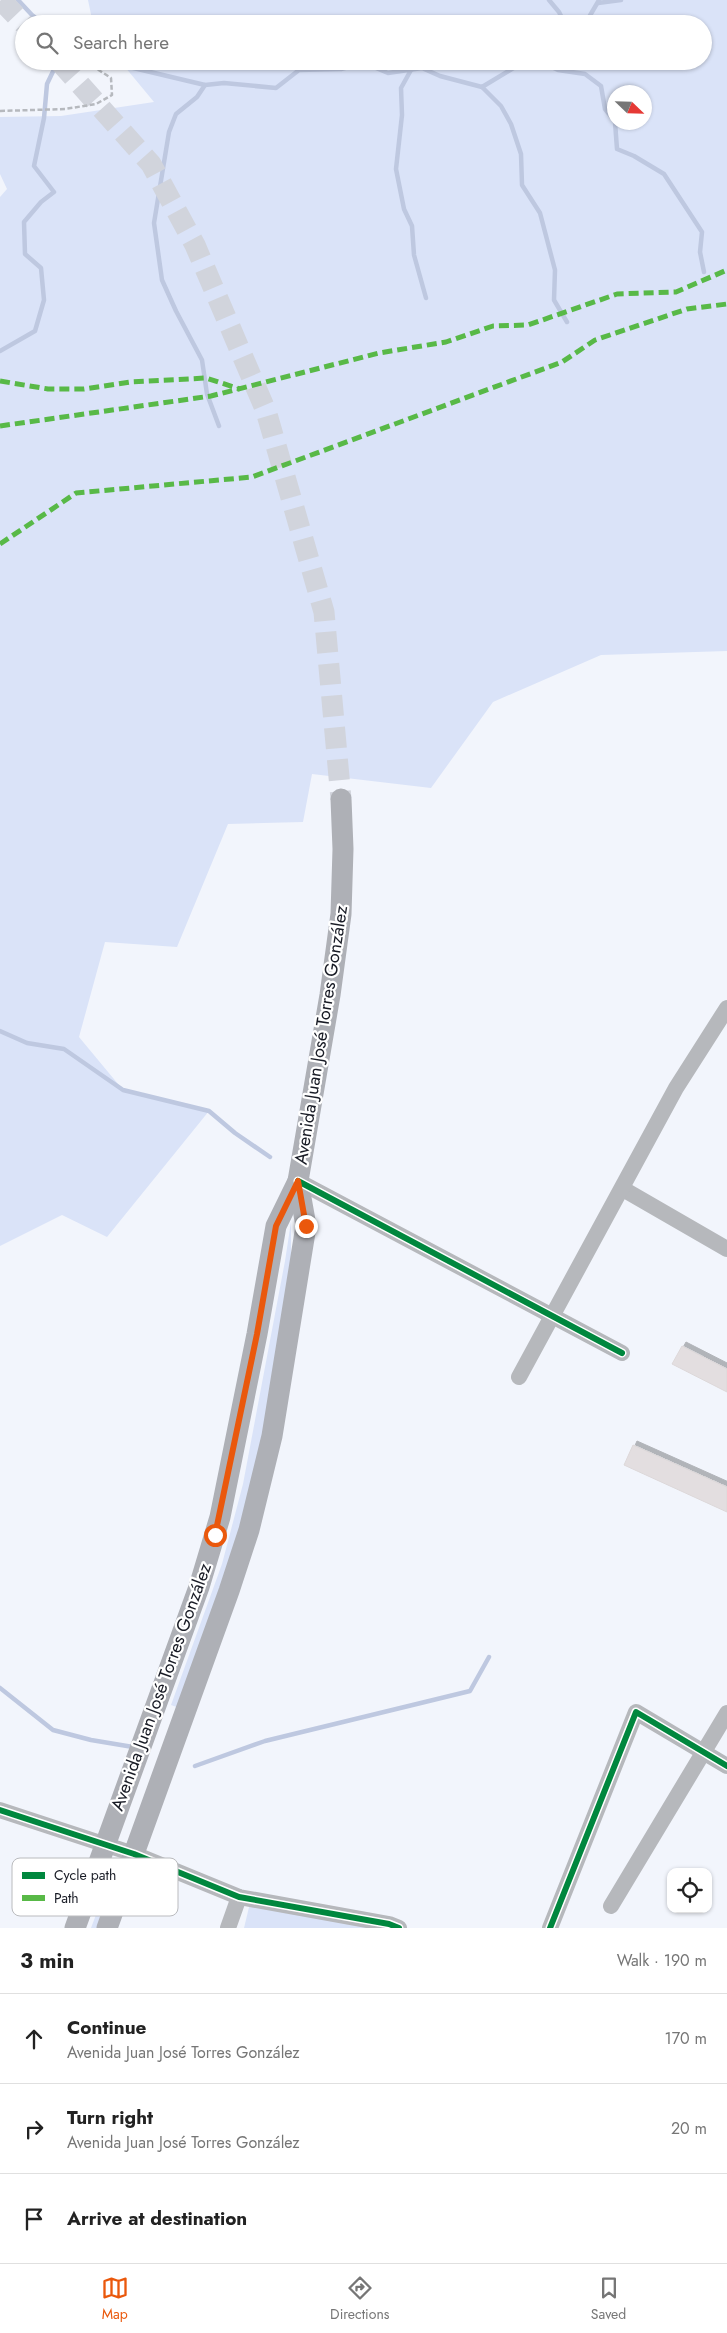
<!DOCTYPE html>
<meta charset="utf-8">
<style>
:root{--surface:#fff;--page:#f2f2f2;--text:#222;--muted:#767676;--line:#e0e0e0;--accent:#ea580c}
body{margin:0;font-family:Jost,sans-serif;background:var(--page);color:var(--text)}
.controls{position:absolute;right:15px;bottom:15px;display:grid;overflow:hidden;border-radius:10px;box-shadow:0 1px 4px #0004}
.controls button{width:45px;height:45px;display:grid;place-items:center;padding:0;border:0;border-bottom:1px solid var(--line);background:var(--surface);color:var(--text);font:25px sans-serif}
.compass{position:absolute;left:607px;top:85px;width:45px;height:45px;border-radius:50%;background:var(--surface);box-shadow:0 1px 4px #0004;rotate:113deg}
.stop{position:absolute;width:15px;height:15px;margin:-11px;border:4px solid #ea580c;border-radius:50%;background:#fff}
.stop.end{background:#ea580c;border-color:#fff;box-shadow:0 1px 5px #0008}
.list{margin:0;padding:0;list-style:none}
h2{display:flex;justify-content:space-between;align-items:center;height:65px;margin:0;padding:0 20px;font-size:21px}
h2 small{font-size:16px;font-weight:400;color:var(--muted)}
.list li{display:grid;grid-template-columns:32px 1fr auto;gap:15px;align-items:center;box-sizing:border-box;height:90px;padding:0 20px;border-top:1px solid var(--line)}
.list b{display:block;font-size:19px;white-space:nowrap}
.list p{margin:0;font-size:16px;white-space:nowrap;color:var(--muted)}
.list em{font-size:16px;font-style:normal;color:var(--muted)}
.icon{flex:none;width:28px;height:28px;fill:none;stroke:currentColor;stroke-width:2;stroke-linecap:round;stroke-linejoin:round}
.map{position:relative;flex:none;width:727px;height:1928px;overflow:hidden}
.search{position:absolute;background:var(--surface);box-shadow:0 1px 4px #0004;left:15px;right:15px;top:15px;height:55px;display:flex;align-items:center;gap:12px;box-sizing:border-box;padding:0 18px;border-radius:28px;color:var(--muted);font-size:19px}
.sheet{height:335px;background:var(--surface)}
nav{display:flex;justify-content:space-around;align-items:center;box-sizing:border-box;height:70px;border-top:1px solid var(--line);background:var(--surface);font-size:14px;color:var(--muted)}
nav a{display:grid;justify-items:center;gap:2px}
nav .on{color:var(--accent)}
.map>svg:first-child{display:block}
.green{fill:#dae3f8;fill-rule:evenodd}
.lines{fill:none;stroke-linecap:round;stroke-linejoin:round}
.stream{stroke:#bec8e0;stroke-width:4.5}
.building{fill:#e3dee0;stroke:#ddd8d9;filter:url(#shadow)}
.major-tunnel{stroke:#d1d4dc;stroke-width:21;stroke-dasharray:21 11;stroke-linecap:butt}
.path{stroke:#b6b9be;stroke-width:2.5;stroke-dasharray:5 2.5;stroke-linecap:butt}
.minor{stroke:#b6b8bc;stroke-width:16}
.major{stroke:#aeb0b6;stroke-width:21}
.quiet{stroke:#58b947;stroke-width:5;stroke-dasharray:10 5;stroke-linecap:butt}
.cycleway-casing{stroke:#fff;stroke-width:9}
.cycleway{stroke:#00873e;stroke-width:6}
.route{stroke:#ea580c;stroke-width:6}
.labels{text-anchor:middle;stroke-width:4.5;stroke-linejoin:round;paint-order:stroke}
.street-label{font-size:18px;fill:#181b25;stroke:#fff}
.key{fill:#fff;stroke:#babbbe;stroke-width:1}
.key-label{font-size:14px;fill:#181b25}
</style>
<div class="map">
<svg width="727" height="1928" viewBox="0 0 727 1928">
<defs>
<filter id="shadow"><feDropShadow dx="4" dy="-4" stdDeviation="0" flood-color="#0004"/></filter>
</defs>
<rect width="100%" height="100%" fill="#f2f5fc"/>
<g class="green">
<path d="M88 0H727V651L601 655 493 702 431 788 312 774 303 822 228 824 177 947 105 942 79 1037 123 1090 209 1111 107 1237 62 1215 0 1246V197L7 189 0 174V117L61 116 154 102 120 61H703V24H93ZM644 92V122H614V92Z"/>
<path d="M291 1222V1275L250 1503 182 1709 171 1705 222 1564 243 1484 285 1261Z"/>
<path d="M115 1864 125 1868 103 1928H91Z"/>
<path d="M250 1903 375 1928H244Z"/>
</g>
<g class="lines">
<g class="stream">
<path d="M18 0 32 15 44 24"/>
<path d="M549 0 559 12 565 24"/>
<path d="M598 3 621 0"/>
<path d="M585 24 599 0"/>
<path d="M117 61 125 66 205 85 224 83 276 88 299 70 341 69 364 63 388 73 422 68 440 76 482 87 525 61"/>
<path d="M539 61 558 70 585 74 601 86 605 109 614 120"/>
<path d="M411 70 401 88 402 115 396 169 404 209 412 226 414 255 426 298"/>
<path d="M205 85 197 97 176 114 169 132 154 223 162 280 176 311 202 360 207 394 219 426"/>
<path d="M482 87 501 106 511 124 521 154 522 185 540 213 555 270 554 300 567 322"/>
<path d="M615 122 617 149 634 156 664 174 702 232 700 252 704 272"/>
<path d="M0 351 35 331 44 300 41 268 25 254 24 222 41 202 54 192 34 166 44 118 47 84 58 61"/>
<path d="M0 1031 27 1043 64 1049 123 1090 209 1111 235 1133 270 1157"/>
<path d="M0 1688 53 1730 91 1740 133 1747"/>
<path d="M195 1766 265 1741 470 1691 489 1657"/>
</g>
</g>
<g class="building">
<path d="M682 1346 727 1369V1392L672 1364Z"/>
<path d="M633 1445 727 1487V1512L624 1465Z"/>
</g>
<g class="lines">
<g class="major-tunnel">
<path d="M1 0 24 24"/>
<path d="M59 61 151 164 195 245 266 411 324 612 341 799"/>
</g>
<path class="path" d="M0 111 65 109 96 104 112 95 111 78 94 67"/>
<g class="minor">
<path d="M298 1181 622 1353"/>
<path d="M623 1189 727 1249"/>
<path d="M519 1377 676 1088 727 1008"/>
<path d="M0 1810 134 1854 239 1897 389 1924 399 1928"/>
<path d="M611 1906 727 1713"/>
<path d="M228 1928 239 1897"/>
<path d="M550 1928 636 1712 727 1766"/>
</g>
<g class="major">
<path d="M75 1928 199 1587 220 1517 257 1334 276 1226 298 1181 330 995 341 914 343 849 341 799"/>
<path d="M107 1928 229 1591 249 1530 272 1436 306 1226 298 1181"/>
</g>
<g class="quiet">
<path d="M0 381 48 389H84L130 382 206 378 240 389"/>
<path d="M0 426 211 396 379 353 446 342 493 326 528 325 617 294 676 292 727 270"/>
<path d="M0 544 76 493 252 477 562 362 595 340 687 309 727 304"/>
</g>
<g class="cycleway-casing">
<g id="cycleway">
<path d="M298 1181 622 1353"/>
<path d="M0 1810 134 1854 239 1897 389 1924 399 1928"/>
<path d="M550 1928 636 1712 727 1766"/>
</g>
</g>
<use href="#cycleway" class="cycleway"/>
</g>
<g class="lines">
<path class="route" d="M215 1535 257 1334 276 1226 298 1181 306 1226"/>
</g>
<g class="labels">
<g class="street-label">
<text transform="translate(321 1035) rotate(-81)" y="6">Avenida Juan José Torres González</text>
<text transform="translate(161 1687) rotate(-70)" y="6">Avenida Juan José Torres González</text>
</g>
</g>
<rect x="12" y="1858" width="166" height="58" rx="8" class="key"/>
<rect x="22" y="1872" width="23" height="7" fill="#00873e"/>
<rect x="22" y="1895" width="23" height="6" fill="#58b947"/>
<g class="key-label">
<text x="54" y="1880">Cycle path</text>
<text x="54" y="1903">Path</text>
</g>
</svg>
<div class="controls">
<button><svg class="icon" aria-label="locate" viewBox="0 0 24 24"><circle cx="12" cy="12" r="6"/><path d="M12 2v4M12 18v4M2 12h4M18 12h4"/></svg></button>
</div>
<svg class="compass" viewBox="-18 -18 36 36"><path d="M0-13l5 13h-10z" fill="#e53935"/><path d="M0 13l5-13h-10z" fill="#767676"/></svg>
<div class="stop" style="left:215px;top:1535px"></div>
<div class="stop end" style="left:306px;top:1226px"></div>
<div class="search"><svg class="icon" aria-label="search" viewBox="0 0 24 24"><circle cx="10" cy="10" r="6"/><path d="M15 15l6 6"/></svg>Search here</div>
</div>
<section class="sheet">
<h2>3 min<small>Walk · 190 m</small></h2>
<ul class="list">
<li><svg class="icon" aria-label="ahead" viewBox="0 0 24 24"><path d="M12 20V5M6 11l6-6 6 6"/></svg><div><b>Continue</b><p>Avenida Juan José Torres González</p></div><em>170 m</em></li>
<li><svg class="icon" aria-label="right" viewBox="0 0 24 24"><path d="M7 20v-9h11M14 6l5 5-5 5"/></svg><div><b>Turn right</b><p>Avenida Juan José Torres González</p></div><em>20 m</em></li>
<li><svg class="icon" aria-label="arrive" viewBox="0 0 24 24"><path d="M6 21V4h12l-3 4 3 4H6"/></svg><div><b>Arrive at destination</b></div></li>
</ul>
</section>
<nav>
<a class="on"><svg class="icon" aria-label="map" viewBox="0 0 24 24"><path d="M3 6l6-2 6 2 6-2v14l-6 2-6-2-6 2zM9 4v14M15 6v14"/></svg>Map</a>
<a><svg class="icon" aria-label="directions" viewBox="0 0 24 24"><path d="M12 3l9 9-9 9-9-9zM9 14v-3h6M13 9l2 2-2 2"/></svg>Directions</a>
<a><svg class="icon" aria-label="saved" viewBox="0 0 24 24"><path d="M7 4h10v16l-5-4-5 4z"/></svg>Saved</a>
</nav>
